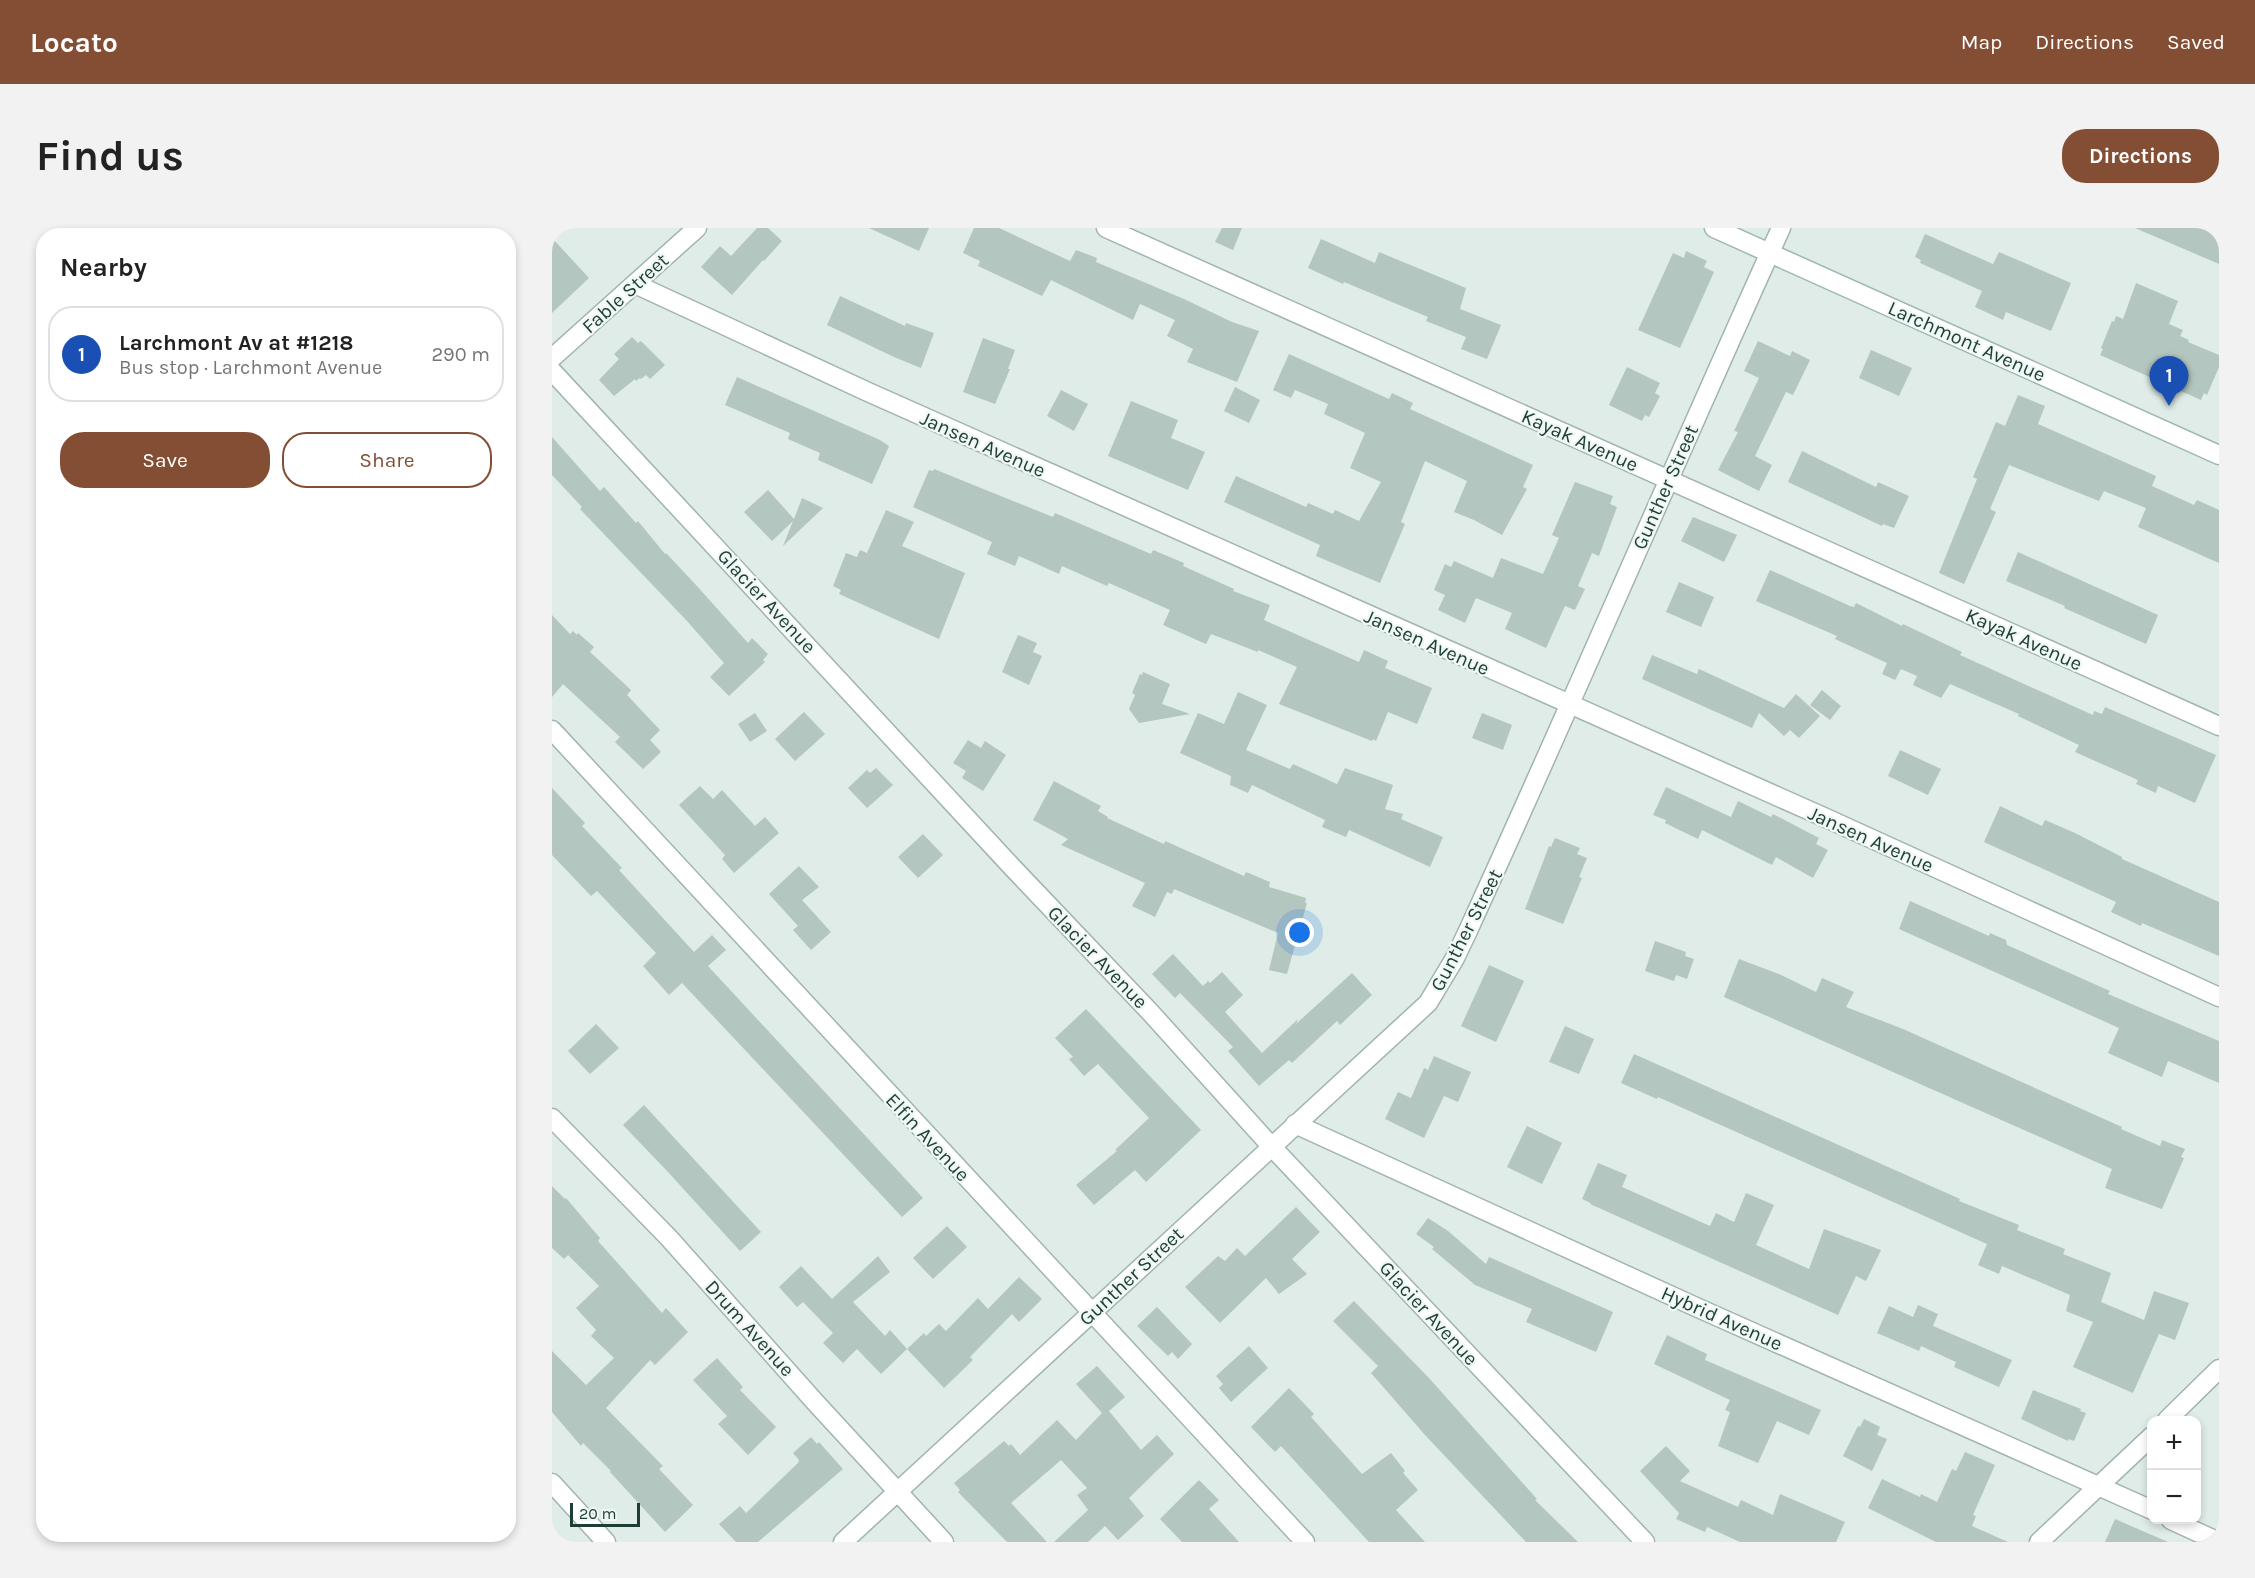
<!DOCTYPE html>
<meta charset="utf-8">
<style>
:root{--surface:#fff;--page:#f2f2f2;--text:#222;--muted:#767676;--line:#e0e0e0;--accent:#844e35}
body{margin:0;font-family:Karla,sans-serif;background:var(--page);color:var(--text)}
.controls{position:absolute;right:18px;bottom:18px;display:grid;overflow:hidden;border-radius:12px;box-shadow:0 3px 9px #0003}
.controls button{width:54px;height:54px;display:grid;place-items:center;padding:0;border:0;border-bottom:2px solid var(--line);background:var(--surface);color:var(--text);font:30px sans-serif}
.scale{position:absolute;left:18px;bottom:15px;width:70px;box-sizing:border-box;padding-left:6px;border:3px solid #1f3d37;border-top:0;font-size:16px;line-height:21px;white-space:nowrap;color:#1f3d37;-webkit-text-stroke:4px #f0f8f4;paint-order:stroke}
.you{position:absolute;left:748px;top:705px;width:21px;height:21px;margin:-15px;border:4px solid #fff;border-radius:50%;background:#1a73e8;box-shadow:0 0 0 9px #1a73e833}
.badge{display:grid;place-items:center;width:39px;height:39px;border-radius:50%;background:var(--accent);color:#fff;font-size:20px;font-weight:700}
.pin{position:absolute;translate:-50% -50px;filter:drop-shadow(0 2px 3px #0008)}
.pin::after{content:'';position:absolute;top:32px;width:21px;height:18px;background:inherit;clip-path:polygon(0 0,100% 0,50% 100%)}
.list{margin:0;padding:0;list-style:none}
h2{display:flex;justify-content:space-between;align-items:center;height:78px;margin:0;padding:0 24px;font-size:26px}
h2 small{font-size:20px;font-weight:400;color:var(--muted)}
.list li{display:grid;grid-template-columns:39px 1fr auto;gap:18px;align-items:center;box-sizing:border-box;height:96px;margin:0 12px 12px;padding:0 12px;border:2px solid var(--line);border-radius:24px}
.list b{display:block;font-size:22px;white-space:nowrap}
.list p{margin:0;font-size:20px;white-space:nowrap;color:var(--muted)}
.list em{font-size:20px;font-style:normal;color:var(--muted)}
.actions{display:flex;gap:12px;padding:18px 24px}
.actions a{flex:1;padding:14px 0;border:2px solid var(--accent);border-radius:24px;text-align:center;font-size:21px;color:var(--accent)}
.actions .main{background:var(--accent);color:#fff}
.map{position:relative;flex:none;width:1667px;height:1314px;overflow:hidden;border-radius:24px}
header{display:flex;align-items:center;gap:36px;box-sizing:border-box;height:84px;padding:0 30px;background:var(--accent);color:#fff}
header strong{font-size:28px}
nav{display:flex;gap:33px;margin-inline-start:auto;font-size:21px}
.intro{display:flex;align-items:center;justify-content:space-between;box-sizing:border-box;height:144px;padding:0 36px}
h1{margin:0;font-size:42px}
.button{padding:15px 27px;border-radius:24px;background:var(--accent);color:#fff;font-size:21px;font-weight:700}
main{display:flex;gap:36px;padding:0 36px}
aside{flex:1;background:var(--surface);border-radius:24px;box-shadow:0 3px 9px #0003}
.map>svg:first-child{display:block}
.building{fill:#b4c6c0}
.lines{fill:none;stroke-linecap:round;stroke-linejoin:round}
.street-casing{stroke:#a2b4af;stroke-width:21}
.secondary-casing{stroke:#9db8b0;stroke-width:21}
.street{stroke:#fff;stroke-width:18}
.secondary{stroke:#fff;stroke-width:18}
.labels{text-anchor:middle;stroke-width:4.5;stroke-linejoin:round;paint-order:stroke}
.street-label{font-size:20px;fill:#1f3d37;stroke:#f0f8f4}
</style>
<header>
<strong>Locato</strong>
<nav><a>Map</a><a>Directions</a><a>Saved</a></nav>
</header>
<div class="intro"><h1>Find us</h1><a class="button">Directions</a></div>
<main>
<aside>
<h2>Nearby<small></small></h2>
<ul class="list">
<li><span class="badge" style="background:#1a4fb4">1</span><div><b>Larchmont Av at #1218</b><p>Bus stop · Larchmont Avenue</p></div><em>290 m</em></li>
</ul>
<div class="actions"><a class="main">Save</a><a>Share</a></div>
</aside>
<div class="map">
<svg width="1667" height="1314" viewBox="0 0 1667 1314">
<rect width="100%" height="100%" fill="#dfece7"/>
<g class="building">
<path d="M205 0H216L230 13 212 33 211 32 180 67 149 39 168 18 179 28Z"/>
<path d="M317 0H377L367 23Z"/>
<path d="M422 0H447L518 33 524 22 545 30 544 34 632 71 680 94 707 103 685 154 635 134 641 121 615 108 623 92 588 76 581 92 499 52 490 68 426 38 428 33 411 25Z"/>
<path d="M670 0H690L681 22 663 14Z"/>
<path d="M1583 0H1667V36Z"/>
<path d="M1373 6 1441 36 1447 24 1519 55 1499 103 1454 84 1451 92 1423 79 1430 63 1368 35 1369 32 1363 29Z"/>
<path d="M0 10 37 50 0 85Z"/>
<path d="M769 11 823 35 827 24 914 60 908 81 949 97 935 131 909 121 914 109 874 93 876 89 792 54 791 56 756 40Z"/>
<path d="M1134 23 1155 33 1152 39 1162 44 1128 120 1086 102 1121 25 1132 30Z"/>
<path d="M1584 55 1626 73 1617 96 1631 102 1628 108 1637 112 1636 114 1667 127V139L1655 167 1652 165 1649 172 1548 127 1551 121 1549 120 1560 93 1562 94 1564 88 1571 91Z"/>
<path d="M288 68 353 98 354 95 382 105 369 140 342 129 275 97Z"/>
<path d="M80 109 86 115 89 113 113 137 98 151 94 147 89 151 88 150 84 153 83 151 62 168 47 152 67 131 62 126Z"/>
<path d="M431 110 463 122 456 141H458L443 176 411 164Z"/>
<path d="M1206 113 1238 128 1240 123 1258 132 1241 167 1234 164 1203 228 1220 237 1207 263 1166 242 1186 204 1182 203 1207 150 1192 143Z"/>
<path d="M1319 122 1360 140 1347 168 1307 150Z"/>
<path d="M737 126 837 171 840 165 861 175 858 181 981 237 971 259 975 261 950 307 922 292 902 284 915 253 873 233 849 294 853 296 828 355 764 328 768 317 672 274 684 248 754 279 756 275 781 286 783 282 807 293 829 254 798 240 813 205 772 186 776 176 743 162 739 170 721 162Z"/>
<path d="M1075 139 1108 155 1103 165 1108 168 1097 189 1093 187 1090 193 1057 177Z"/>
<path d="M185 149 328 212 337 218 320 256 266 232 268 225 236 211 238 205 173 177Z"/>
<path d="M683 159 708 172 697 195 672 183Z"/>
<path d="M509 162 536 176 522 203 495 188Z"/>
<path d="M1466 167 1493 178 1486 196 1604 248 1600 258 1642 277 1645 272 1667 282V335L1586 299 1594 280 1552 263 1547 273 1457 237 1438 281 1444 284 1412 356 1387 345 1425 251 1421 249 1444 194 1453 198Z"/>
<path d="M579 173 626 192 619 210 653 224 636 262 556 228Z"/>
<path d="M0 209 48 263 52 259 84 295 86 293 113 326 114 325 144 357 196 415 200 410 216 426 211 432 213 434 177 468 158 449 172 435 135 393 28 281 30 279 0 247Z"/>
<path d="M1250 223 1324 259 1326 254 1357 268 1342 300 1331 296 1330 298 1236 254Z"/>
<path d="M382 241 501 289 503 285 599 326 601 322 632 335 631 338 682 361 681 363 718 377 712 392 807 434 812 422 836 433 833 440 880 460 865 496 836 484 824 513 821 511 820 513 727 476 745 439 706 422V424L659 406 654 416 611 397 618 382 557 355 555 358 510 338 507 346 467 328 463 338 435 326 440 314 361 279 377 242 381 243Z"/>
<path d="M1023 254 1061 268 1058 276 1065 279 1047 328 1040 325 1026 358 1033 361 1023 382 1013 378 994 420 953 401 960 385 924 370 913 395 886 382 893 367 882 362 893 336 899 339 902 333 941 350 949 330 991 346 1007 310 1000 307Z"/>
<path d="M216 262 242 291 250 270 271 280 231 318 241 293 220 313 192 284Z"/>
<path d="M334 282 362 294 350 318 413 345 387 411 287 366 289 362 281 358 294 325 305 329 308 322 315 325Z"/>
<path d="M1141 289 1185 307 1172 334 1129 313Z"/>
<path d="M1466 324 1606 387 1594 416 1512 380 1513 378 1454 353Z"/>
<path d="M1218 342 1298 378 1302 379 1304 375 1350 398 1351 396 1410 424 1408 427 1541 487 1542 483 1550 486 1553 479 1664 527 1643 575 1606 558 1604 565 1584 556 1586 552 1523 524 1527 517 1466 488 1467 486 1398 456 1389 470 1361 457 1365 448 1349 441 1343 452 1330 446 1335 435 1283 411 1285 408 1204 373Z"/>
<path d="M1127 354 1162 369 1149 399 1114 384Z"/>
<path d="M0 387 18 406 21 403 25 407 26 405 42 419 38 424 79 462 75 467 108 502 98 512 109 524 91 541 63 514 68 509 11 456 0 469Z"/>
<path d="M466 407 485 415 481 424 490 428 477 457 450 444Z"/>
<path d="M1100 427 1145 446 1147 441 1232 480 1244 466 1268 488 1247 510 1238 502 1232 508 1207 485 1200 500 1090 451Z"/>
<path d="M591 444 618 456 610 476 638 486 587 495 577 481 583 467 580 465 588 446 590 447Z"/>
<path d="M1270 462 1289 478 1278 492 1258 477Z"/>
<path d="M686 464 715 477 694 522 738 541 741 536 785 556 793 540 841 557 833 581 851 586 849 591 891 609 878 639 797 602 794 609 770 599 773 592 700 557 696 565 678 557 679 548 628 525 646 485 672 496Z"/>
<path d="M252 484 273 506 243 533 223 511Z"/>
<path d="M203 485 215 503 198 514 186 496Z"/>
<path d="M930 485 960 497 951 522 920 510Z"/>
<path d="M416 512 429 520 433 513 454 527 431 563 410 550 414 543 401 535Z"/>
<path d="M1348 522 1389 541 1376 567 1336 548Z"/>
<path d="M324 540 341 557 315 580 296 560 315 542 318 545Z"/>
<path d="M502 553 549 578 546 583 556 589 555 590 612 616 613 613 692 648 694 644 718 654 717 659 754 670 753 675H755L735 746 717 742 726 705 622 661 620 666 615 664 603 689 580 678 593 655 509 617 516 611 481 592Z"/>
<path d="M148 558 161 571 170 562 203 598 213 589 227 605 182 645 170 631 173 627 127 577Z"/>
<path d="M1114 559 1179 589 1186 573 1219 589 1221 586 1267 610 1264 616 1276 622 1261 650 1224 629 1220 637 1150 602 1146 611 1113 595 1114 592 1101 587Z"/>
<path d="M0 560 33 595 30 598 70 640 67 642 142 724 160 707 174 722 156 738 371 970 350 989 130 755 117 767 91 738 104 725 45 663 39 668 0 627Z"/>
<path d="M1448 578 1490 598 1493 592 1523 605 1570 629V631L1667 674V728L1590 695 1589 698 1559 684 1564 674 1432 614Z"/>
<path d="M371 606 391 627 366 650 346 629Z"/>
<path d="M1003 610 1028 620 1025 626 1035 630 1027 649 1030 650 1011 696 973 681 997 618 999 619Z"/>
<path d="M247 638 267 659 250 672 279 704 259 722 241 702 246 698 217 666Z"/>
<path d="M1358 673 1437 708 1438 705 1454 712 1455 717 1558 763 1556 766 1667 813V855L1616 833 1610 849 1556 825 1567 800 1347 701Z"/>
<path d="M1103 713 1134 724 1133 728 1142 731 1135 751 1124 747 1122 753 1093 743Z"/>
<path d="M621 726 651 758 656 753 658 755 670 744 691 767 673 784 710 825 746 791 744 796 800 745 820 767 788 797 785 793 740 835 737 832 707 858 676 823 681 819 628 765 623 770 600 746Z"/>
<path d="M1187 731 1229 747 1264 764 1270 750 1302 764 1294 779 1351 801 1570 899 1569 901 1608 918 1610 912 1633 921 1629 929 1632 930 1610 981 1553 960 1560 941 1172 769Z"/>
<path d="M937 737 972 753 944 814 909 798Z"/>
<path d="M534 781 649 902 594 954 583 942 542 977 524 957 565 923 563 922 597 890 546 836 532 848 517 831 521 829 503 810Z"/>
<path d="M44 796 67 820 38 846 16 823Z"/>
<path d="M1013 798 1042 811 1027 846 997 834Z"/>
<path d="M1082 826 1408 971 1407 973 1467 997 1465 1002 1513 1021 1511 1026 1559 1045 1549 1074 1592 1092 1602 1063 1637 1075 1623 1112 1607 1106 1581 1165 1521 1139 1541 1094 1514 1083 1518 1067 1450 1038 1447 1046 1426 1037 1435 1016 1106 869 1105 871 1069 855Z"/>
<path d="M882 828 919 844 906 874 892 868 872 910 833 891 846 864 859 870 872 840 876 842Z"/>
<path d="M92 877 209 1004 188 1023 116 944 71 897Z"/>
<path d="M975 898 1010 915 990 956 955 939Z"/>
<path d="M1046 935 1075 947 1070 959 1158 998 1164 985 1182 994 1194 965 1222 977 1204 1017 1257 1041 1272 1001 1329 1022 1314 1053 1304 1048 1286 1087 1038 976 1039 975 1030 971Z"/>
<path d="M0 958 13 971 14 970 48 1010 46 1013 110 1085 114 1080 136 1104 103 1137 98 1132 54 1180 111 1238 107 1241 141 1277 113 1304 58 1244 59 1243 31 1215 29 1218 0 1184V1123L34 1157 62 1130 39 1108 44 1102 24 1080 47 1058 16 1027 12 1031 0 1020Z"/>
<path d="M744 979 768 1004 740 1031 755 1046 727 1066 714 1050 668 1095 633 1059 666 1028 673 1033 685 1020 693 1028Z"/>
<path d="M876 990 896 1003 934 1036 937 1029 1061 1084 1044 1124 974 1094 980 1081 923 1057 880 1021 882 1019 864 1006Z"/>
<path d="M395 998 415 1019 381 1051 361 1030Z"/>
<path d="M326 1028 338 1044 301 1074 333 1108 338 1102 355 1121 329 1146 305 1121 291 1135 271 1115 281 1105 251 1074 245 1079 227 1059 249 1038 280 1071Z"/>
<path d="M467 1049 490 1071 467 1094 460 1086 418 1129 421 1132 392 1160 355 1121 372 1105 374 1108 387 1096 394 1103 426 1070 436 1081Z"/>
<path d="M802 1073 877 1150 985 1271 983 1272 1026 1314H974L873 1207 819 1145 826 1138 781 1093Z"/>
<path d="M1366 1077 1386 1086 1381 1098 1460 1132 1447 1159 1402 1139 1404 1134 1369 1118 1367 1123 1325 1105 1337 1078 1361 1089Z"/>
<path d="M605 1079 640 1116 626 1131 620 1124 616 1128 585 1098Z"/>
<path d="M1115 1107 1155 1126 1153 1132 1269 1182 1257 1207 1225 1193 1206 1235 1166 1218 1178 1184 1173 1182 1178 1172 1102 1136Z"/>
<path d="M697 1118 716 1140 679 1174 667 1160 671 1156 664 1148Z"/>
<path d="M165 1130 191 1159 188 1162 224 1199 196 1227 166 1196 175 1188 141 1152Z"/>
<path d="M545 1138 573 1169 557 1183 589 1222 605 1207 622 1226 577 1270 592 1288 566 1312 553 1298 536 1314H502L536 1282 525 1267 535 1260 509 1232 459 1275 495 1314H455L406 1264 408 1262 402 1255 452 1213 457 1218 459 1216 468 1227 505 1192 524 1212 550 1185 524 1156Z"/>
<path d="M737 1160 762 1186 759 1189 810 1246 839 1225 853 1243 851 1245 866 1262 844 1282 873 1314H817L729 1218 723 1224 699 1199Z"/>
<path d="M1481 1162 1529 1181 1528 1183 1534 1185 1522 1213 1517 1211 1516 1213 1469 1191Z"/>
<path d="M1312 1191 1328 1199 1325 1207 1335 1211 1320 1243 1291 1228 1306 1198 1308 1199Z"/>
<path d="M259 1209 265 1216 267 1214 291 1241 206 1314H184L167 1296 188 1278 194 1285 246 1235 247 1232 241 1225Z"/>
<path d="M1114 1218 1138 1243 1128 1253 1186 1279 1189 1272 1221 1287 1228 1266 1293 1294 1284 1314H1188L1155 1299 1153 1304 1124 1291 1127 1285 1088 1243Z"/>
<path d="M1413 1224 1443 1237 1421 1287 1424 1288 1420 1298 1456 1314H1384L1316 1280 1330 1251 1368 1269 1369 1266 1385 1274 1400 1241 1404 1243Z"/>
<path d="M647 1252 667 1272 657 1281 687 1314H630L608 1291Z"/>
<path d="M1563 1291 1616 1314H1553Z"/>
</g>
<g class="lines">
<g class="street-casing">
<g id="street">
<path d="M554 0 1667 498"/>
<path d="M83 56 316 164 1274 590 1667 769"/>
<path d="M0 130 145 0"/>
<path d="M0 143 460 639 598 784 719 918 1093 1314"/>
<path d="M0 502 753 1314"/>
<path d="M0 890 117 1010 263 1174 392 1314"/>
<path d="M743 896 1144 1079 1600 1282"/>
<path d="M1615 1192 1667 1141"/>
<path d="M0 1255 54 1314"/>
<path d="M1619 1292 1667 1314"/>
<path d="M291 1314 876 775 903 730 915 705C1022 471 1123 234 1229 0"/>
<path d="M1487 1314 1600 1208"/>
</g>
</g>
<g class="secondary-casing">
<path id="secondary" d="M1162 0 1667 227"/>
</g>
<use href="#street" class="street"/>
<use href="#secondary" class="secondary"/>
</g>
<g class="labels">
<g class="street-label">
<text transform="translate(73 65) rotate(-42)" y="7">Fable Street</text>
<text transform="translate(1415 113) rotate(24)" y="7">Larchmont Avenue</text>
<text transform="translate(1028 212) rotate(24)" y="7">Kayak Avenue</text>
<text transform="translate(431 216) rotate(24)" y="7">Jansen Avenue</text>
<text transform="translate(1113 259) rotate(-66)" y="7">Gunther Street</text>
<text transform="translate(215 373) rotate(47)" y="7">Glacier Avenue</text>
<text transform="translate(1472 411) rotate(24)" y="7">Kayak Avenue</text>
<text transform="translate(875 414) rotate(24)" y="7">Jansen Avenue</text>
<text transform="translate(1319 611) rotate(24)" y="7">Jansen Avenue</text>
<text transform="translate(914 702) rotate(-63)" y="7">Gunther Street</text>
<text transform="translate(546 729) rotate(46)" y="7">Glacier Avenue</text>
<text transform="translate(376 909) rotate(47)" y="7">Elfin Avenue</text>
<text transform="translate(579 1048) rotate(-43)" y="7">Gunther Street</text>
<text transform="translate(877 1085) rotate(47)" y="7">Glacier Avenue</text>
<text transform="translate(1170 1090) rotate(24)" y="7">Hybrid Avenue</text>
<text transform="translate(198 1100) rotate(48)" y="7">Drum Avenue</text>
</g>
</g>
</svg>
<div class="controls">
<button>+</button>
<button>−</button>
</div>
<div class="scale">20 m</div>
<div class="you"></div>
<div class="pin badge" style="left:1617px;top:178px;background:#1a4fb4">1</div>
</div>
</main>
